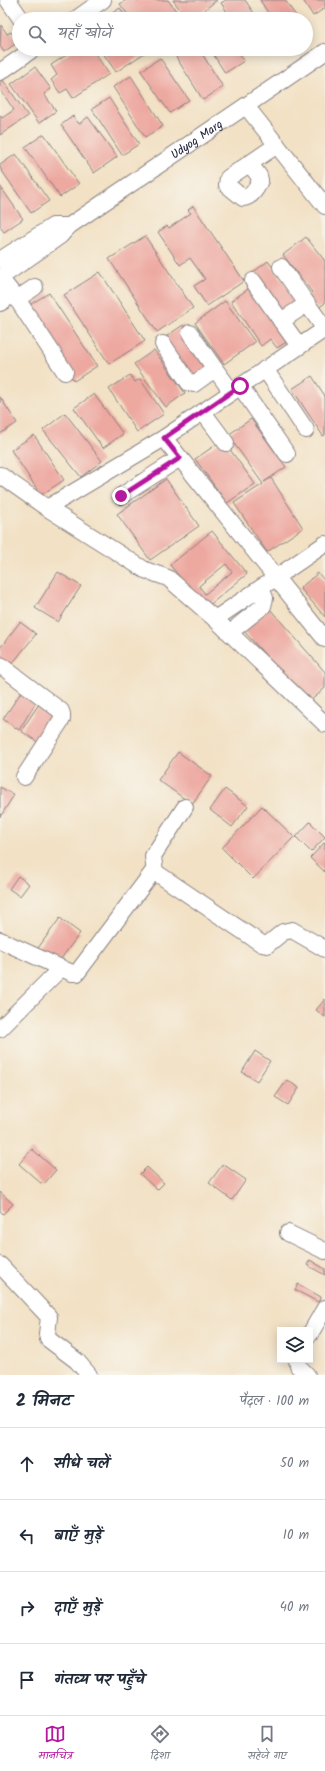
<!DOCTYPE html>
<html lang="hi">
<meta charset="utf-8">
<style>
:root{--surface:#fff;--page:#f2f2f3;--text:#1f2937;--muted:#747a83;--line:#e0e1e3;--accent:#b5179e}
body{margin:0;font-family:Kalam,"Playpen Sans Deva",sans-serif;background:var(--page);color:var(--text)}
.controls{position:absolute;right:12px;bottom:12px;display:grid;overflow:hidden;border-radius:0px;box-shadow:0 2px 10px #0003}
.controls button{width:36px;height:36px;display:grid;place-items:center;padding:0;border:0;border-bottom:1px solid var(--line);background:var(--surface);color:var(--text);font:20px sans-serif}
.stop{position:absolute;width:12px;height:12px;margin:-9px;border:3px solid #b5179e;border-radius:50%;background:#fff}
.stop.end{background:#b5179e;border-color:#fff;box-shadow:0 1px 4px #0008}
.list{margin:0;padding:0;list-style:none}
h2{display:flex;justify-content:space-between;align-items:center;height:52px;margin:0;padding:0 16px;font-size:17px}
h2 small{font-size:13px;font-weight:400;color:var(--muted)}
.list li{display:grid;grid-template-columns:26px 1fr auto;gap:12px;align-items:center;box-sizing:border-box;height:72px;padding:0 16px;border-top:1px solid var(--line)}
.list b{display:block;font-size:15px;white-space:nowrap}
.list em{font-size:13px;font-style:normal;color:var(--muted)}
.icon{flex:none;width:22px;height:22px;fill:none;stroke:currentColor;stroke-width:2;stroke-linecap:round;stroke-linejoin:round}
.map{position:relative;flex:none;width:325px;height:1375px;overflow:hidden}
.search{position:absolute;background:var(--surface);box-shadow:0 2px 10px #0003;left:12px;right:12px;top:12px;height:44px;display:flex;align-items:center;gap:10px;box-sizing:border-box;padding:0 14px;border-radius:22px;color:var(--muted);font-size:15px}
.sheet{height:340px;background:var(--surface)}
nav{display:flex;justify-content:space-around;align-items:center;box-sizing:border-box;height:56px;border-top:1px solid var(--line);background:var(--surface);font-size:11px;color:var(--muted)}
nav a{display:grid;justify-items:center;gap:2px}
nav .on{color:var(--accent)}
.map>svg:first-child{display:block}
.building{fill:#eda8a0;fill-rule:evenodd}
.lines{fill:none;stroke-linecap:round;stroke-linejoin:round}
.minor-casing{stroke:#8a8280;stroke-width:18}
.minor{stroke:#fff;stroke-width:16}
.route{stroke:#b5179e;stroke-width:5}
.labels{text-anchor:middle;stroke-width:3;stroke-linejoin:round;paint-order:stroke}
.street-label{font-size:12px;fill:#22223b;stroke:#f7f3e8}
</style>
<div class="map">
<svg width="325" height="1375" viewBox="0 0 325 1375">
<rect width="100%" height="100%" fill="#f7f3e8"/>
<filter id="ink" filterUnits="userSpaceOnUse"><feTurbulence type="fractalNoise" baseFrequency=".025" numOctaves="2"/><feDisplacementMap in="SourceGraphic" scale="8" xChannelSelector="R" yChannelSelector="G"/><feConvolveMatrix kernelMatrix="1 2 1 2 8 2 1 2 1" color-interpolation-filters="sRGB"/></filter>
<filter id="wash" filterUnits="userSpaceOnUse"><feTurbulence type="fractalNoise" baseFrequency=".012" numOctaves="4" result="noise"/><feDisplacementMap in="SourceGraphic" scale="16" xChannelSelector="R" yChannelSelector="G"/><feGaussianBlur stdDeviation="0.9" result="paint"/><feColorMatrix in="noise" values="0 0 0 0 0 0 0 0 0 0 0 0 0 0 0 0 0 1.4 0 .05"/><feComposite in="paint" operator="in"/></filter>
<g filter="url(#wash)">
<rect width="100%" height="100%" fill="#f2e1c5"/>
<g id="blocks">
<g class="building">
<path d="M126 0H168L182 19H131L120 4Z"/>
<path d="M173 0H217L193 19H187Z"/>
<path d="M226 0H245L258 19H232L221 3Z"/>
<path d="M260 0H285L298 19H272Z"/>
<path d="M303 0H325V8L313 16Z"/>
<path d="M120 8 128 19H103Z"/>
<path d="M1 25 7 34 11 32 18 42 4 52 0 46Z"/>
<path d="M69 49H92L109 74 73 98 67 89 60 93 51 80 57 75 51 65 71 52Z"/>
<path d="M100 49H148L149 50 116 72Z"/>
<path d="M171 49H199L223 87 203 100Z"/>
<path d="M210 49H236L244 61 225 73Z"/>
<path d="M253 49H266L258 55Z"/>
<path d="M160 58 189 100 170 113 141 71Z"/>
<path d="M35 67 51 89 44 94 56 111 39 123 11 84Z"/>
<path d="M0 76 28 116 0 135V115L2 118 14 110 0 89Z"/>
<path d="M131 76 163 126 145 137 113 87Z"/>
<path d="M109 98 139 144 122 155 92 109Z"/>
<path d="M73 116 79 124 88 117 117 157 94 173 61 125Z"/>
<path d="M44 134 79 184 60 197 25 147Z"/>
<path d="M16 154 49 201 31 213 0 168V165Z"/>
<path d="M0 186 23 219 4 232 0 227Z"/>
<path d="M193 206 244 281 207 306 194 286 205 279 190 258 180 265 158 232 167 226 169 228 191 213 188 210Z"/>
<path d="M145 236 193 308 157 332 109 259Z"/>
<path d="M306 237 325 261V303L317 309 307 296 312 292 283 255Z"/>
<path d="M268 261 298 302 281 314 251 274Z"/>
<path d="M100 272 145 341 109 364 64 295Z"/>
<path d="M251 287 288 341 277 348 270 339 261 346 231 301Z"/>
<path d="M49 293 97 366 74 381 26 307Z"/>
<path d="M225 301 255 342 224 364 195 323Z"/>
<path d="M183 325 212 367 193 380 164 338Z"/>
<path d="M154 350 185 393 166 407 134 364Z"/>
<path d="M130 375 135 382 140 379 164 414 137 432 109 389Z"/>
<path d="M312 376 325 396V435L323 436 292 389Z"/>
<path d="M94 394 123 434 103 448 74 408Z"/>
<path d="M0 397 17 423 0 434Z"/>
<path d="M65 413 102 461 81 477 43 430Z"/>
<path d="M251 419 286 467 264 482 271 478 303 528 267 552 234 503 263 484 228 435Z"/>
<path d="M34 435 64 480 41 495 11 450Z"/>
<path d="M223 440 255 484 227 503 195 459Z"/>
<path d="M166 479 199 526 150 560 117 514Z"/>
<path d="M212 531 247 574 206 608 170 565ZM226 564 232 572 205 594 199 586Z"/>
<path d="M58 572 81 586 58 622 35 608Z"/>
<path d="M318 573 325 581V617L300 588Z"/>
<path d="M269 608 325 672V688L308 703 243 630Z"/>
<path d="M20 622 36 634 8 669 0 662V648Z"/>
<path d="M24 688 39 697 19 730 3 719Z"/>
<path d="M41 701 61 715 42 745 21 731Z"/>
<path d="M178 752 212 776 192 804 158 780Z"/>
<path d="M0 787 14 795 0 817Z"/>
<path d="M225 789 248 806 232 827 210 810Z"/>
<path d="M262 806 294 837 253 879 222 848Z"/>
<path d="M310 822 325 837 311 852 296 837Z"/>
<path d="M325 842V872L310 858Z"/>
<path d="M18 876 29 884 20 896 9 889Z"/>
<path d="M60 918 80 933 58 963 38 948Z"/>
<path d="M325 999V1017L316 1010Z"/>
<path d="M255 1051 270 1061 257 1081 242 1072Z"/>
<path d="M287 1080 299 1088 288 1105 275 1097Z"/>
<path d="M32 1149 56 1170 43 1185 19 1164Z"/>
<path d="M223 1164 246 1180 232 1200 209 1183Z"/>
<path d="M147 1167 164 1183 157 1190 140 1174Z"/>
<path d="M0 1192 13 1204 3 1214 0 1211Z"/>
<path d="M310 1260 325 1269V1275L307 1265Z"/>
<path d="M298 1284 321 1297 318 1302 295 1290Z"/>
</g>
</g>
</g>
<g filter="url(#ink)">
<use href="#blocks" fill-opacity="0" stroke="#8a8280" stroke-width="1"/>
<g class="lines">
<g class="minor-casing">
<g id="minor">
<path d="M8 0 21 19"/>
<path d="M76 19 103 0"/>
<path d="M0 72 33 49"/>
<path d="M246 106 325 206"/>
<path d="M249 163 259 176 260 180C257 188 252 197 243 198L227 185 228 178 277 145"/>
<path d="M0 260 53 226H69"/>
<path d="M281 267 325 329"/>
<path id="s1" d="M0 278 60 236 69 226 325 52"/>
<path d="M0 278 17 299 65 372"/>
<path d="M253 281 299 346"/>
<path d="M0 293 5 300 0 303"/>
<path d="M17 299 35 287"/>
<path d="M281 321 307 304"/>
<path d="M325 329 164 438 47 508 145 570 168 578 215 619 325 724"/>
<path d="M190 333 215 369"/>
<path d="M163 344 189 383 194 384 215 369 232 392"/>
<path d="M265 369 306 430"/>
<path d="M240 386 287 454"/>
<path d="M203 412 226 443"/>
<path d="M164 438 325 639"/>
<path d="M0 475 47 508"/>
<path d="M121 496 180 458"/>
<path d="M215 619 325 544"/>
<path d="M238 626 263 606 265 598 261 588"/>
<path d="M0 665 61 711 62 714V719L24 777"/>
<path d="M155 873 153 856 185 807"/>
<path d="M0 940 61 968 0 1029"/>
<path d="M61 968 72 973H77L152 873 158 874 262 944 267 945 283 932 292 930 325 949"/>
<path d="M288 1233 325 1251"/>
<path d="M0 1265 49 1317 47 1334 48 1339 77 1361 89 1375"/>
<path d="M310 1334 325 1308"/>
<path d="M297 1360 298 1366 307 1375"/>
</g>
</g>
<use href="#minor" class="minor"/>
</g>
</g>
<g class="lines" filter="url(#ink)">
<path class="route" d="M121 496 180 458 164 438 240 386"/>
</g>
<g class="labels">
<g class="street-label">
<text dy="4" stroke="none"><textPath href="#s1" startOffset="241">Udyog Marg</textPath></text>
</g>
</g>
</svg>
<div class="controls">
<button><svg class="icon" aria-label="layers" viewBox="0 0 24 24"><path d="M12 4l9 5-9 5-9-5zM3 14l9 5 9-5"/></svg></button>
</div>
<div class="stop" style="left:240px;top:386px"></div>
<div class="stop end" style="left:121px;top:496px"></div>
<div class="search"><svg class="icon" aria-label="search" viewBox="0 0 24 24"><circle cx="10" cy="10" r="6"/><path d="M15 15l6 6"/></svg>यहाँ खोजें</div>
</div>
<section class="sheet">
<h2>2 मिनट<small>पैदल · 100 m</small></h2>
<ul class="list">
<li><svg class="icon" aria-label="ahead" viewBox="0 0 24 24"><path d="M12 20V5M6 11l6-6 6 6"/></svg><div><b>सीधे चलें</b></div><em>50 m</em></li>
<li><svg class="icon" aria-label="left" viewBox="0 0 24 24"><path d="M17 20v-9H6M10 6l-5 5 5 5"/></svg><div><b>बाएँ मुड़ें</b></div><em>10 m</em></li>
<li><svg class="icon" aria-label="right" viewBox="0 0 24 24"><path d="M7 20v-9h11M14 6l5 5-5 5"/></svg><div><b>दाएँ मुड़ें</b></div><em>40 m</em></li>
<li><svg class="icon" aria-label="arrive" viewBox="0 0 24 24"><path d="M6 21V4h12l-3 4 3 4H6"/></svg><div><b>गंतव्य पर पहुँचे</b></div></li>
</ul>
</section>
<nav>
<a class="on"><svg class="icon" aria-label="map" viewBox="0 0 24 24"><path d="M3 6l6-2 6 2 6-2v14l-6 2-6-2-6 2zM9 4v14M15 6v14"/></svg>मानचित्र</a>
<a><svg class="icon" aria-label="directions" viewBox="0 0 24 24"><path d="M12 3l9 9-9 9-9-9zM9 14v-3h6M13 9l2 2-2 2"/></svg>दिशा</a>
<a><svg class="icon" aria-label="saved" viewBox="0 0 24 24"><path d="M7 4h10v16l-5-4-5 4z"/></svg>सहेजे गए</a>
</nav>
